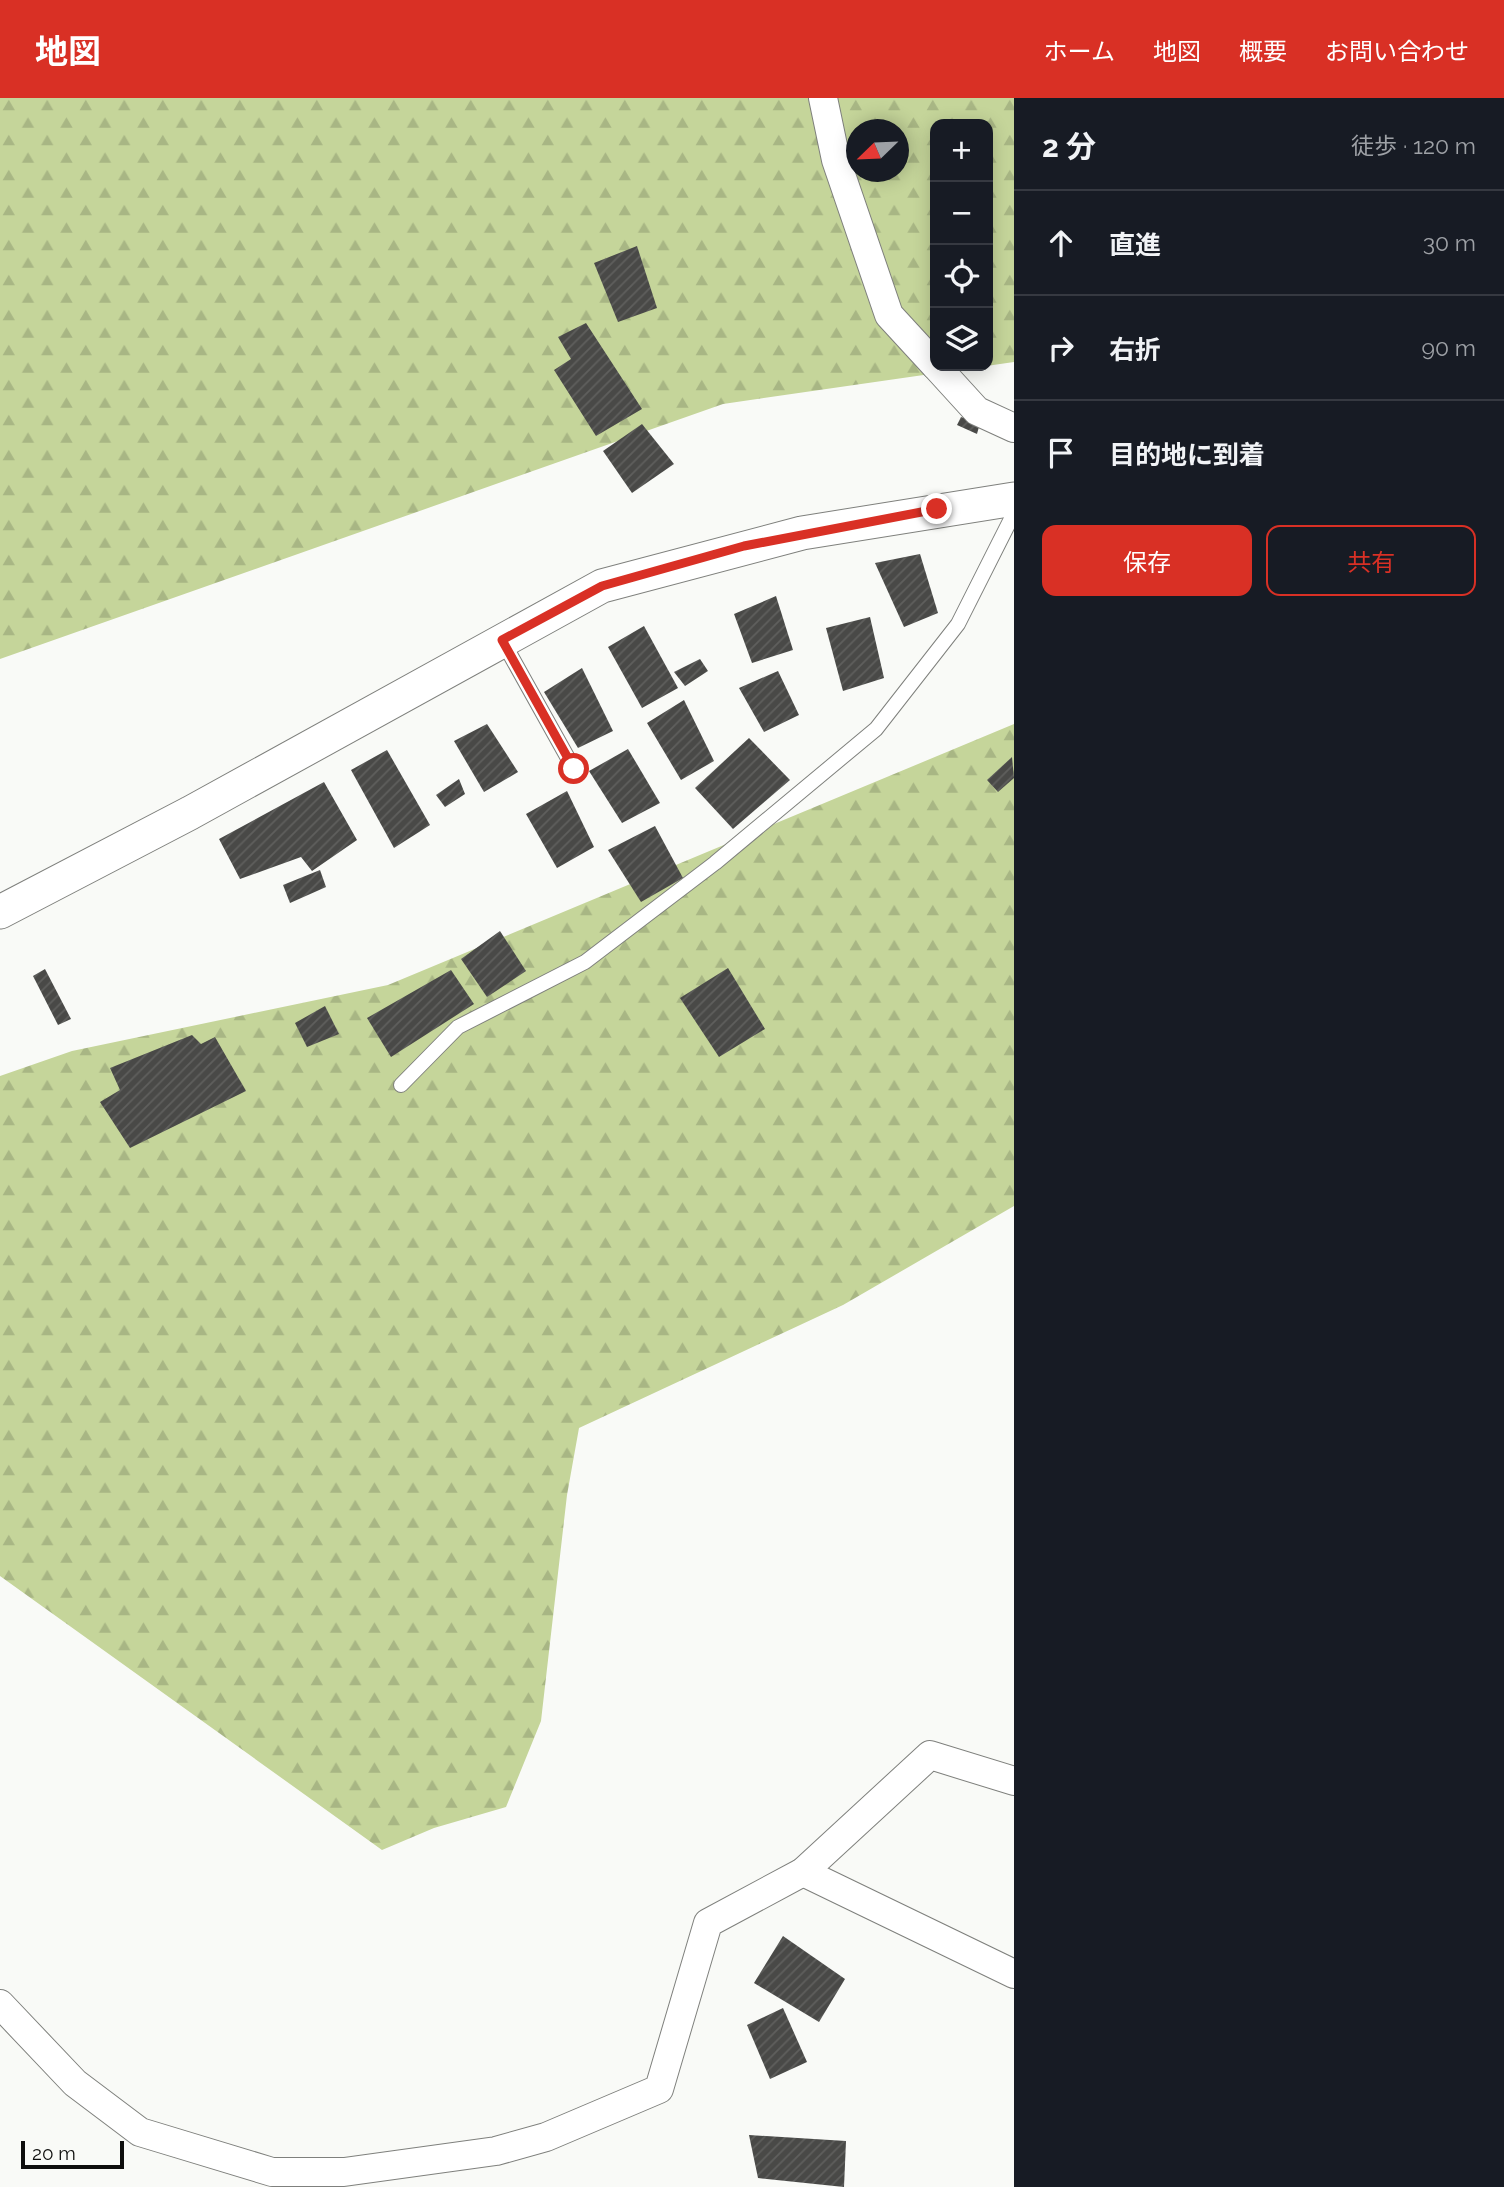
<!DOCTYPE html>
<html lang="ja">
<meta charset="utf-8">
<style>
:root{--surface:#171b24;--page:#242831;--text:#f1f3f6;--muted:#9ea1a6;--line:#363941;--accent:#d93025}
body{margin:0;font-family:Raleway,"Noto Sans JP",sans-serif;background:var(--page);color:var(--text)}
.controls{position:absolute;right:21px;top:21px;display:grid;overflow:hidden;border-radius:14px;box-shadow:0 4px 18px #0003}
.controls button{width:63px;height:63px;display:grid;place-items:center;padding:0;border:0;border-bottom:2px solid var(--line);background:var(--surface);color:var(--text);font:35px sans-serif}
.compass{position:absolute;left:846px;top:21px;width:63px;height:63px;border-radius:50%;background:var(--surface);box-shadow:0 4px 18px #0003;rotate:247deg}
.scale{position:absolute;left:21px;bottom:18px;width:103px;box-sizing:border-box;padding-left:7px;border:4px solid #0e0e0d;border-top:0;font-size:19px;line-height:24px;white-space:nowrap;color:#0e0e0d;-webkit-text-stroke:5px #f9faf7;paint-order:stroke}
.stop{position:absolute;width:21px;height:21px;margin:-16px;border:5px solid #d93025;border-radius:50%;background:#fff}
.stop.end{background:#d93025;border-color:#fff;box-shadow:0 2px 7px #0008}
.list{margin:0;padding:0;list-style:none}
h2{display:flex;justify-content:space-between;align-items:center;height:91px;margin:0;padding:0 28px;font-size:30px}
h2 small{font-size:23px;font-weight:400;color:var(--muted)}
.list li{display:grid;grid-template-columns:46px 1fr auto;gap:21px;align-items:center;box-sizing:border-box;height:105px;padding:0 28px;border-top:2px solid var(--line)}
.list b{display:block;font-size:26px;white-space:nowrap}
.list em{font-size:23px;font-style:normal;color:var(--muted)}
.actions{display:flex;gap:14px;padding:21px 28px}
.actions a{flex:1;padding:16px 0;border:2px solid var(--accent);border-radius:14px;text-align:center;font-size:24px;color:var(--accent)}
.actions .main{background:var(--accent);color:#fff}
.icon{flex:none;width:38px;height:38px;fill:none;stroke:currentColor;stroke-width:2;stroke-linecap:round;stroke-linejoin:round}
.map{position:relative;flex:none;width:1014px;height:2089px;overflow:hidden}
header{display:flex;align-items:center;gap:42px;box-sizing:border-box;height:98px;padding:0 35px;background:var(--accent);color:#fff}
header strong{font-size:33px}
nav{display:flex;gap:38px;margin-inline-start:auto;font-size:24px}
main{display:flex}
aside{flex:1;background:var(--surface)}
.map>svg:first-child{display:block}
.forest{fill:url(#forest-firs);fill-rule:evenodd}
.building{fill:url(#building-hatch)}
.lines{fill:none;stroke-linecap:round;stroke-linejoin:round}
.service-casing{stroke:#7f807d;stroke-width:16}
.minor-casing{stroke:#7f807d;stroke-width:30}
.tertiary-casing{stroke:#7f807d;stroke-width:35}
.service{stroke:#fff;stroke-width:14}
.minor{stroke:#fff;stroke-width:28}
.tertiary{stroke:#fff;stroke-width:33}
.route{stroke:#d93025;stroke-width:9}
</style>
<header>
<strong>地図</strong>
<nav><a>ホーム</a><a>地図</a><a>概要</a><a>お問い合わせ</a></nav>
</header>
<main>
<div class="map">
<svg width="1014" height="2089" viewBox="0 0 1014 2089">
<defs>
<pattern id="forest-firs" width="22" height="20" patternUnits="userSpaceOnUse" patternTransform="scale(1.75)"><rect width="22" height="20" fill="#c5d59a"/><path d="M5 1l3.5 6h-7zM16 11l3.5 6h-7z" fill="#a8b684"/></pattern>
<pattern id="building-hatch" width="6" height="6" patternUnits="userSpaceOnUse" patternTransform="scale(1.75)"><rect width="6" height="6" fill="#494947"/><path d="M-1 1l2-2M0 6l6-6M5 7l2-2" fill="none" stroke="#5f5f5d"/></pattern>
</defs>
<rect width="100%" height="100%" fill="#f9faf7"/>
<g class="forest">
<path d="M0 0H1014V264L723 306 0 561ZM935 26H988V268H935ZM856 32H898V74H856Z"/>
<path d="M1014 626V1108L843 1207 579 1330 567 1397 541 1623 506 1709 434 1730 382 1752 0 1478V978L72 953 388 887Z"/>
</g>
<g class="building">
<path d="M637 148 657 210 618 224 594 165Z"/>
<path d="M586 225 642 311 596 338 554 272 571 261 558 239Z"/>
<path d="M961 319 980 325 977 336 957 327Z"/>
<path d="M642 326 674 366 632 395 603 353Z"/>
<path d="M920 456 938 515 904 529 875 465Z"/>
<path d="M776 498 793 552 752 565 734 516Z"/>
<path d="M870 519 884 580 843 593 826 530Z"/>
<path d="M644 528 678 590 642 610 608 549Z"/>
<path d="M700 561 708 573 685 588 674 574Z"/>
<path d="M582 570 613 633 578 650 544 594Z"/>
<path d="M778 573 799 617 764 634 739 590Z"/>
<path d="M684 602 714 663 681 682 647 625Z"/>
<path d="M487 626 518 674 484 694 454 643Z"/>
<path d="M749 640 790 682 733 731 695 690Z"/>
<path d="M628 651 660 705 622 725 589 673Z"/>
<path d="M387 652 430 727 394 750 351 672Z"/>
<path d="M1012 659 1014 680 998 694 987 682Z"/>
<path d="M459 681 465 696 445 709 436 697Z"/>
<path d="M324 684 357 742 312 773 301 759 240 781 219 741Z"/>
<path d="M567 693 594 749 557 770 526 716Z"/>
<path d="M655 728 683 780 641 804 608 752Z"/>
<path d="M320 772 326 789 290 805 283 787Z"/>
<path d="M500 833 526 873 487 899 461 861Z"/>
<path d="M728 870 765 931 719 959 680 900Z"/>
<path d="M45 871 71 921 58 927 33 878Z"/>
<path d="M451 872 474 906 391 959 367 920Z"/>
<path d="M325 908 339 936 307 949 295 925Z"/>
<path d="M192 937 201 946 215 939 246 993 130 1050 100 1004 120 992 110 970Z"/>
<path d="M783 1838 845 1881 819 1924 754 1885Z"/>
<path d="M783 1910 807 1964 770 1981 747 1927Z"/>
<path d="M749 2037 846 2043 844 2089 758 2080Z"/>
</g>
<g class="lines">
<g class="service-casing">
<g id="service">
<path d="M502 542 574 671"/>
<path d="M401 987 458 929 585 864 715 765 876 631 958 526 1014 415"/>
</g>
</g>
<g class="minor-casing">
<g id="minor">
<path d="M823 0 836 62 889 217 935 267"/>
<path d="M936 268 977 313 1014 330"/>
<path d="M803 1774 1014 1876"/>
<path d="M0 1906 75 1985 140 2034 272 2074H344L496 2053 546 2039 659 1991 708 1825 803 1774 930 1657 1014 1683"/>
</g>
</g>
<g class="tertiary-casing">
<path id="tertiary" d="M0 814 190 715 602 488 802 435 1014 401"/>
</g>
<use href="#service" class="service"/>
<use href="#minor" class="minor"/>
<use href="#tertiary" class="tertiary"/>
</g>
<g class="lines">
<path class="route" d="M574 671 502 542 602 488 744 448 937 411"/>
</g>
</svg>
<div class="controls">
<button>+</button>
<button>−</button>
<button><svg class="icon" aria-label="locate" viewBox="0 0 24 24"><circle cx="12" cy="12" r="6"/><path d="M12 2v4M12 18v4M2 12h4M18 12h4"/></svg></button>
<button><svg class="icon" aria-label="layers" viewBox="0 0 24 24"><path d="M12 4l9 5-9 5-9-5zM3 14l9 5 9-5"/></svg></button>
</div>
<svg class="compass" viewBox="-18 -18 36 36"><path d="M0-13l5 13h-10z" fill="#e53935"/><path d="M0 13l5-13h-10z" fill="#9ea1a6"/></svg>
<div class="scale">20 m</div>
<div class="stop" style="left:574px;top:671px"></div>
<div class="stop end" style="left:937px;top:411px"></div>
</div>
<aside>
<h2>2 分<small>徒歩 · 120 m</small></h2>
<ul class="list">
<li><svg class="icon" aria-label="ahead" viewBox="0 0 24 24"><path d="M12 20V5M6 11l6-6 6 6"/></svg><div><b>直進</b></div><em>30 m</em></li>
<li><svg class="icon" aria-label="right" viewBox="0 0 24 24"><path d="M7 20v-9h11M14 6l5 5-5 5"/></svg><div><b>右折</b></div><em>90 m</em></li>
<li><svg class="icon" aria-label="arrive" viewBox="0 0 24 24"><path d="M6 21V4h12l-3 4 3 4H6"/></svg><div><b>目的地に到着</b></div></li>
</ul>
<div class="actions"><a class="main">保存</a><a>共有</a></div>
</aside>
</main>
